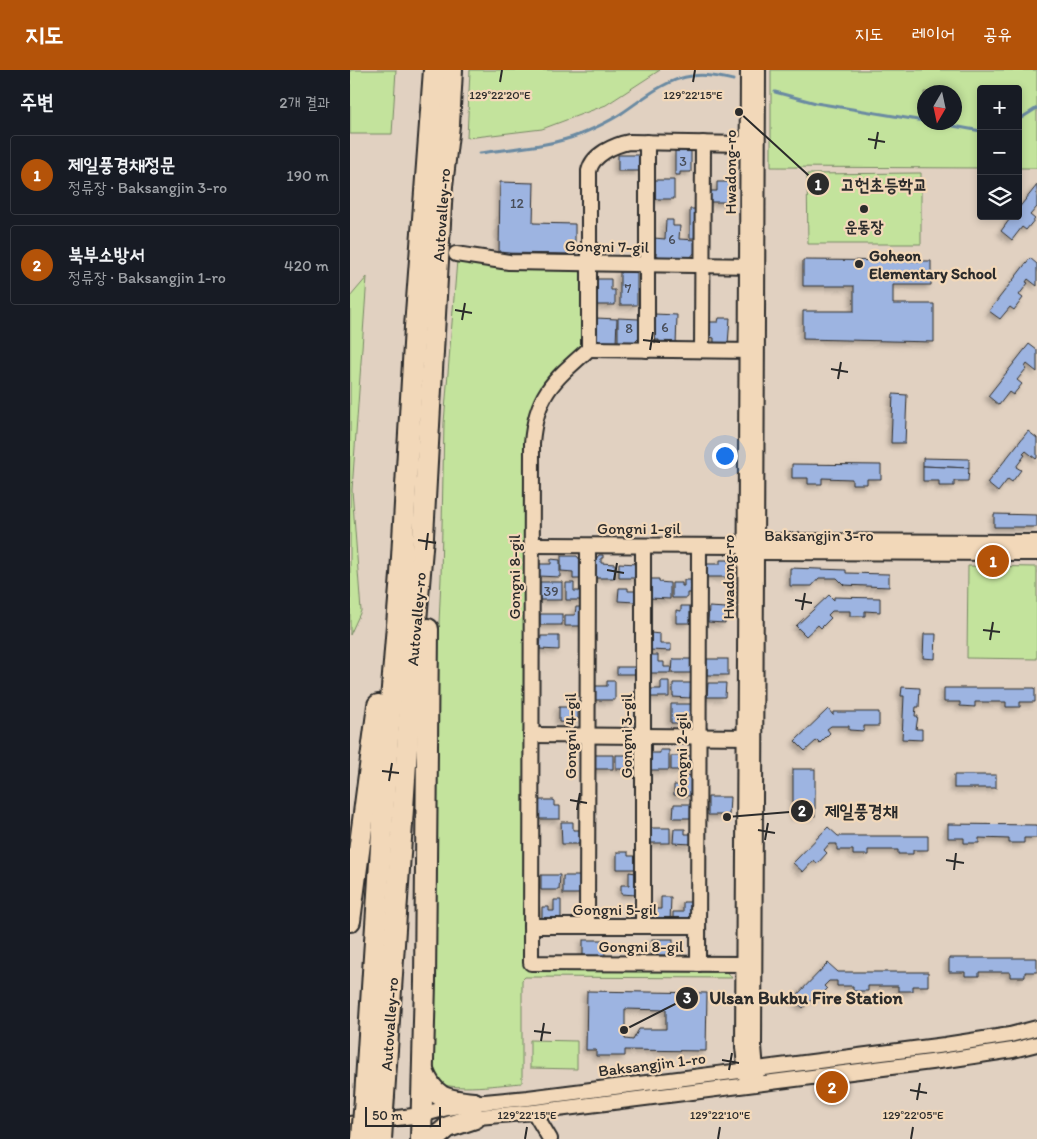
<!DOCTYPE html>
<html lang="ko">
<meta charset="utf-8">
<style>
:root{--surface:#171b24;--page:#242831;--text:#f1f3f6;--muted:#9ea1a6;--line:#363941;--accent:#b45309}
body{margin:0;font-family:Itim,"Poor Story",sans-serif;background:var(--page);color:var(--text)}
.controls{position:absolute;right:15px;top:15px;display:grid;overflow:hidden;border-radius:5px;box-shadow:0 2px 8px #0003}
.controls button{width:45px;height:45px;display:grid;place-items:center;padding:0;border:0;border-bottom:1px solid var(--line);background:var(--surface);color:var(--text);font:25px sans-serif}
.compass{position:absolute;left:567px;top:15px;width:45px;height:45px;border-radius:50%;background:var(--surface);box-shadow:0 2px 8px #0003;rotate:189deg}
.scale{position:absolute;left:15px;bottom:12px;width:76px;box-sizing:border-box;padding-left:5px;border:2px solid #2b2b2b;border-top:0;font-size:14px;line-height:18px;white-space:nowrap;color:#2b2b2b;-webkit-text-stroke:4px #f2d8b9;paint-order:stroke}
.you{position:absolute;left:374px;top:385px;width:18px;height:18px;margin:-12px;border:4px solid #fff;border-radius:50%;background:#1a73e8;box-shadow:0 0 0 8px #1a73e833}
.badge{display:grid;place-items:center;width:32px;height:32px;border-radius:50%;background:var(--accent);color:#fff;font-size:16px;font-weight:700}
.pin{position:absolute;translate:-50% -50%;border:2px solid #fff;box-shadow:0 1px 5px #0006}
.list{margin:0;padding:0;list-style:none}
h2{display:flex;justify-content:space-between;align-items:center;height:65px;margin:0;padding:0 20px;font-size:21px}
h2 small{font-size:16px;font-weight:400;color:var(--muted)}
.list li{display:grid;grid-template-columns:32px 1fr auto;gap:15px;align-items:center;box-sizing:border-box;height:80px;margin:0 10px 10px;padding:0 10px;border:1px solid var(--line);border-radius:5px}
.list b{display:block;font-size:19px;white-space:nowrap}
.list p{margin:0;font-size:16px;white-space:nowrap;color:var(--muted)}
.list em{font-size:16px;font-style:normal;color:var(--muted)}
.icon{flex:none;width:28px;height:28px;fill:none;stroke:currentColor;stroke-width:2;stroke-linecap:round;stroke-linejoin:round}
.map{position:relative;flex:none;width:687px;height:1069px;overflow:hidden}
header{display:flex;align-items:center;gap:30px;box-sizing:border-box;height:70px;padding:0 25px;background:var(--accent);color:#fff}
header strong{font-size:24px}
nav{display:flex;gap:28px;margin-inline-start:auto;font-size:18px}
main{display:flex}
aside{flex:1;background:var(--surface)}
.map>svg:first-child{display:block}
.green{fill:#c3e39c;stroke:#778764;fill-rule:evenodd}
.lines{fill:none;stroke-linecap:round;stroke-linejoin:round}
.stream{stroke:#6a8aa2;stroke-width:3}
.building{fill:#9db4e1;stroke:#2b2b2b;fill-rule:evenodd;filter:url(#shadow)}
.minor-casing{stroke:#2b2b2b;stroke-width:18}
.highway-casing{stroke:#2b2b2b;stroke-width:24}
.minor{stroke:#f2d8b9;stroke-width:14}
.highway{stroke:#f2d8b9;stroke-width:20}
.highway-bridge-casing{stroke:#2b2b2b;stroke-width:24;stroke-linecap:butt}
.highway-bridge{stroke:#f2d8b9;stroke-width:20}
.ticks{fill:none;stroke:#2b2b2b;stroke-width:2}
.poi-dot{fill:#2b2b2b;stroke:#f2d8b9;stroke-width:2}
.labels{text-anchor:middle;stroke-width:4.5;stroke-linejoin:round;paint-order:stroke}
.number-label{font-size:14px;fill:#484d58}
.street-label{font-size:16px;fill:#2b2b2b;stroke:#f2d8b9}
.poi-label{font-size:16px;font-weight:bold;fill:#2b2b2b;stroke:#f2d8b9}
.ticks-label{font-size:12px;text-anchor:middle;fill:#2b2b2b;stroke:#f2d8b9;stroke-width:4.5;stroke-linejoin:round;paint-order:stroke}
.leader{fill:none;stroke:#2b2b2b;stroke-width:2}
.callout-dot{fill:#2b2b2b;stroke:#f2d8b9;stroke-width:2}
.mark-label{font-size:15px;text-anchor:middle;font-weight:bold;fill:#fff}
.callout-label{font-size:18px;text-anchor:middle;font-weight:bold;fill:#2b2b2b;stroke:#f2d8b9;stroke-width:4.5;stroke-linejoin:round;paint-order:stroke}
</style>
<header>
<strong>지도</strong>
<nav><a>지도</a><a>레이어</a><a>공유</a></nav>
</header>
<main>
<aside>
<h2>주변<small>2개 결과</small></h2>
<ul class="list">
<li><span class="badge">1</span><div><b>제일풍경채정문</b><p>정류장 · Baksangjin 3-ro</p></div><em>190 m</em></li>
<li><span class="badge">2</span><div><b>북부소방서</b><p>정류장 · Baksangjin 1-ro</p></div><em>420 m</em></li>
</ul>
</aside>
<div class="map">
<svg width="687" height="1069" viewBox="0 0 687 1069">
<defs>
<filter id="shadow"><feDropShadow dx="-3" dy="3" stdDeviation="2.5" flood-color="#0004"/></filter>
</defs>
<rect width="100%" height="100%" fill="#e1d1c1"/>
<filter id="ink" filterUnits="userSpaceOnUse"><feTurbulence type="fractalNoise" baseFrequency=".02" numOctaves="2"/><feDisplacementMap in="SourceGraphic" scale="10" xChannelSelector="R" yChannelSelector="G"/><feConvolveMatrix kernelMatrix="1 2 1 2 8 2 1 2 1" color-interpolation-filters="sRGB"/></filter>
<g filter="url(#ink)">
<g class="green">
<path d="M0 0H46L42 64H0Z"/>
<path d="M120 0H310L256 35 192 59 117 68Z"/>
<path d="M421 0H687V98H668V19H631V98L421 97ZM574 22H604V52H574Z"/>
<path d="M571 103V174H458L457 104Z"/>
<path d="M107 190 226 197 233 204 234 273C228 282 222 286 214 292 193 309 182 329 177 355L174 897 376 900 382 908 175 907 172 910V1013C155 1014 100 1022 88 1012 85 1009 82 1002 80 998L85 644 91 508 94 353Z"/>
<path d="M17 207 2 420 11 541 0 565V227Z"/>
<path d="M618 496 687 497V589L617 588Z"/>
<path d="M180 970 227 971V999L180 998Z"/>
</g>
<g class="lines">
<g class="stream">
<path d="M425 22 466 33 574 51"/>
<path d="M668 50 687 38"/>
<path d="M581 52 631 61"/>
<path d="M130 83C163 78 199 77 231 64 245 58 259 52 272 43 293 29 315 9 342 6 356 4 369 7 383 10"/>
</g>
</g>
<g class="building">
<path d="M325 81H341V102H330V105H325Z"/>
<rect x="268" y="85" width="21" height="16"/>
<path d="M303 110H324V129H302Z"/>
<path d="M150 112 184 113 183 153 225 154V184L149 183Z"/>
<path d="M367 112H380V132H359V121H367Z"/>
<path d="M687 115V137L680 145 685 149 676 160 672 157 662 170 651 161 662 146H668V139Z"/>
<path d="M340 139H345L346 168H340Z"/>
<path d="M316 150H323V156H330L329 169 346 170 345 182 340 188 309 187 304 181V168L315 169Z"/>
<path d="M680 188 687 194V216L678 209 676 212 678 213 669 225 673 228 664 240 660 237 650 249 639 241Z"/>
<path d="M453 190 581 191V215H543V234H584V272L453 269V241H504V216H453Z"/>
<rect x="270" y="202" width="17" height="33"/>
<path d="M246 209H261V220H265V235H246Z"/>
<path d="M304 244 327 245 326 276 309 275V270H304Z"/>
<path d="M246 248 267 249 266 273H251L246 268Z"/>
<path d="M268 248 289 249V268L283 274 268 273Z"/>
<path d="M369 248H380L378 274H364V268L360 267V252H368Z"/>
<path d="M679 274 687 280V302L677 294 675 297 676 299 667 310 672 314 663 325 659 322 649 335 638 326Z"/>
<path d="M543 324 557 325 555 373H541Z"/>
<path d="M678 361 687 368V388L686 389 676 381 673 384 675 385 666 397 671 400 662 412 658 409 648 422 637 413Z"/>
<path d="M573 388 619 389V398L573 396Z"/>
<path d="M442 394 531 395V409H517V414H502V409L472 408V414H458V408H442Z"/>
<path d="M573 396 619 398 618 411H604V416H589V411H573Z"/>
<path d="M644 444 687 445V457H644Z"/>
<path d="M249 485H253V488H251V493L265 494V508H244L245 490Z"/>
<path d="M211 486H227L231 491V509H223V502L211 501Z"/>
<path d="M201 489 210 490V507L188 506V494H201Z"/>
<path d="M370 490H379V507H356L357 494H370Z"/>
<path d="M269 493 288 494 287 508H269Z"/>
<path d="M440 498 496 500V503L539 504V517L494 515 487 508H469L462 516H440Z"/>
<path d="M299 509H309V512L320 513V529L299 528Z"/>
<path d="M334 510H341V523H337V528H322V513H332V516H334Z"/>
<rect x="190" y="512" width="22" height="18"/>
<path d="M216 513H224V521H235V530H216Z"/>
<path d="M269 518H278V521H286L285 532 268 531Z"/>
<path d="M479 525 484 530V527L530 528V542L515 541V546H500V541H482L478 545 481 548 471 558 468 555 456 566 446 556Z"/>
<path d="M331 536H340V553H326V540L331 541Z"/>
<path d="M226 537H236V556H215V545H225Z"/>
<path d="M359 537 376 538 375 553 358 552Z"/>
<rect x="190" y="544" width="22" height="11"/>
<path d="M301 563 310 564V574H321V581L300 580Z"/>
<path d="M574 564H586L585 589 573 588Z"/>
<path d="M191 566H209V580L190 579Z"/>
<path d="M300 585H308V592H314V597H321L320 603H300Z"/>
<path d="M323 589H342V603H322Z"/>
<rect x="357" y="589" width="21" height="16"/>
<rect x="267" y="597" width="21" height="7"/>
<path d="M257 611H265V630H244V616H257Z"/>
<path d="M311 611H319V627H301V619H311Z"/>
<path d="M323 613H341L340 628 323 627Z"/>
<path d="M358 613H376L375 627H357Z"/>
<path d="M552 617 570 618 569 637H566L565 646H568L566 659H572V670L552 669 554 626H551Z"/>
<path d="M594 618H685V632H670V637H656V632H625V637L610 636V632H594Z"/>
<path d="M321 634H341V645H335V653H321Z"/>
<path d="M209 637H228V649L223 653 209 652Z"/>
<path d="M478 639 483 645V642H529V656H514V661L499 660V656H481L477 659 480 663 470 673 467 670 455 681 445 671Z"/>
<path d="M310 680H319V700H301V683H310Z"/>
<path d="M244 685H263V699H243Z"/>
<rect x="266" y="685" width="20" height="14"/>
<rect x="321" y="686" width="21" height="14"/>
<rect x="443" y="699" width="22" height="47"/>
<path d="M333 705 342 706V726L324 725V715H333Z"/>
<rect x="604" y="705" width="42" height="13"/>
<path d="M358 727H380L379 745H358Z"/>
<path d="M189 730H204V736H210V749H189Z"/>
<path d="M324 734H342V748H323Z"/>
<path d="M211 752H223V760H233V774H212Z"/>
<path d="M598 754 687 755V768H674V773H659V769L629 768V773H614V768H598Z"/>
<path d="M478 757 488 766H578V780H563V784H548V780H518V785H503V780H487V774H479L474 780 477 783 467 794 464 790 453 802 443 793Z"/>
<rect x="300" y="758" width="20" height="15"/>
<path d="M324 759H335V764H342V774L323 773Z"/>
<path d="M267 782H278V786H287L286 799H267Z"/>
<path d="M279 802 286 803V825L271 824V815H279Z"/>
<path d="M191 805H210L209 820H191Z"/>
<rect x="213" y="806" width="18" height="18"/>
<path d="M311 827H321L320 852H307L301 845V839H311Z"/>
<path d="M204 830H211V850H192V837H199V841H204Z"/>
<path d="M333 832H342V846L336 852 323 851V842H333Z"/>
<rect x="302" y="869" width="21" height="16"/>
<rect x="233" y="870" width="22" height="16"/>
<path d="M599 888H687V902H675V907H660V902H629V906H615V902H599Z"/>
<path d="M478 893 488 902H578V916H563V921H548V916H518V921H503V916H487V911H479L474 916 477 919 467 930 464 927 453 938 443 929Z"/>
<path d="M237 921 357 923 356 981 275 980V986H246V980H236ZM275 939 316 940V959H289L283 970 275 969Z"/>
</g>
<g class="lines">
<g class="minor-casing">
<g id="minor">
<path d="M297 72V280"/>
<path d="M106 184 159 192 405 196"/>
<path d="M239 279 404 281"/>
<path d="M352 280 353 73"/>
<path d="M182 475 395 476 406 482 687 483"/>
<path d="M399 475 406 471 687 472"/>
<path d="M181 665 402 667"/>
<path d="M181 856H348"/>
<path d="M237 856 238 476"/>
<path d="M293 856V476"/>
<path d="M348 894 349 476"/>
<path d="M394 894 181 893 182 373C186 324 204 310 239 279V101C242 85 264 75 279 72L397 74"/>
<path d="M407 1013 404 976 408 0"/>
<path d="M397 1014 393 977 398 0"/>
<path d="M184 1042 200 1069"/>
<path d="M117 1048 184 1042 597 990 663 980 687 974"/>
<path d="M0 1054 71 1045 97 1038 124 1033 178 1028 595 975 660 965 687 958"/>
</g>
</g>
<g class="highway-casing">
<g id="highway">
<path d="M0 851 28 635"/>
<path d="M73 1001C84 1029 96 1030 124 1033"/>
<path d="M34 1025 63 588 73 466 92 116 99 55 102 0"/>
<path d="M15 1027 38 668 51 505 65 257 84 0"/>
<path d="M71 1069 75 912 78 559"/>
<path d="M84 1069 98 1057 125 1048"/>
</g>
</g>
<use href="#minor" class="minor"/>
<use href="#highway" class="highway"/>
<g class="highway-bridge-casing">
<g id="highway-bridge">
<path d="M12 1069 15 1027"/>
<path d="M31 1069 34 1025"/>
</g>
</g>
<use href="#highway-bridge" class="highway-bridge"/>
</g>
</g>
<path class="ticks" d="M150 12 152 0M343 12 345 0M518 69 535 72M525 79 528 62M105 240 122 243M112 250 115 233M293 270 310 272M300 280 303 262M481 299 498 302M488 309 491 292M68 470 86 473M76 480 78 463M257 500 274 503M264 510 267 493M445 530 462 533M452 540 455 523M633 560 650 562M640 570 643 552M32 701 49 703M39 711 42 693M220 730 237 733M227 740 230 723M408 760 425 763M415 770 418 753M596 790 614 793M604 800 606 783M184 961 201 963M191 971 194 953M372 990 389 993M379 1000 382 983M560 1020 577 1023M567 1030 570 1013M175 1069 177 1057M368 1069 370 1057M561 1069 563 1057"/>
<g class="poi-dot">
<circle cx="514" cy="139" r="5"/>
<circle cx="509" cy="194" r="5"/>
</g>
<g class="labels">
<g class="number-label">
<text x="333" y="96">3</text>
<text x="167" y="138">12</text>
<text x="322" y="174">6</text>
<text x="278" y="223">7</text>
<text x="315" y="262">6</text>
<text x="279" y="263">8</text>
<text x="201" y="526">39</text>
</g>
<g class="street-label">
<text transform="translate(380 102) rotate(-90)" y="6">Hwadong-ro</text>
<text transform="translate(91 145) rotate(-86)" y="6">Autovalley-ro</text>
<text transform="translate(257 176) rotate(1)" y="6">Gongni 7-gil</text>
<text x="289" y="464">Gongni 1-gil</text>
<text x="469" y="471">Baksangjin 3-ro</text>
<text transform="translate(164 507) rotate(-90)" y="6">Gongni 8-gil</text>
<text transform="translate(378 507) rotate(-90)" y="6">Hwadong-ro</text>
<text transform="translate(66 549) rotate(-85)" y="6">Autovalley-ro</text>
<text transform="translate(220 666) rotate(-90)" y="6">Gongni 4-gil</text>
<text transform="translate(276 666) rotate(-90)" y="6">Gongni 3-gil</text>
<text transform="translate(331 685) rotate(-90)" y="6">Gongni 2-gil</text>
<text x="265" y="845">Gongni 5-gil</text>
<text x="291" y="882">Gongni 8-gil</text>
<text transform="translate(39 954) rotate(-86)" y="6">Autovalley-ro</text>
<text transform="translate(302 994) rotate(-7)" y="6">Baksangjin 1-ro</text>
</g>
<g class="poi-label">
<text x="514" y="162">운동장</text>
<text x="519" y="191" text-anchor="start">Goheon<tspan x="519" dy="18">Elementary School</tspan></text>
</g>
</g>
<g class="ticks-label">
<text x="150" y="29">129°22'20"E</text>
<text x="343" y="29">129°22'15"E</text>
<text x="177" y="1049">129°22'15"E</text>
<text x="370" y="1049">129°22'10"E</text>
<text x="563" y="1049">129°22'05"E</text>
</g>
<path class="leader" d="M389 42L468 114M377 747L452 741M274 960L337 928"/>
<g class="callout-dot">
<circle cx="389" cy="42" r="5"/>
<circle cx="377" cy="747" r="5"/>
<circle cx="274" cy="960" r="5"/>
<circle cx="468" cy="114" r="12"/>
<circle cx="452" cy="741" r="12"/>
<circle cx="337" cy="928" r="12"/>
</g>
<g class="mark-label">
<text x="468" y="120">1</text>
<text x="452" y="746">2</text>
<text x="337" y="933">3</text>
</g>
<g class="callout-label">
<text x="534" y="121">고헌초등학교</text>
<text x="511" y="747">제일풍경채</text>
<text x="456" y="934">Ulsan Bukbu Fire Station</text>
</g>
</svg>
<div class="controls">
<button>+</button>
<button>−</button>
<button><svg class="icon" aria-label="layers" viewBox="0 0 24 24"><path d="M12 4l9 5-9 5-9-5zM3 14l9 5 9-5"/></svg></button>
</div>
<svg class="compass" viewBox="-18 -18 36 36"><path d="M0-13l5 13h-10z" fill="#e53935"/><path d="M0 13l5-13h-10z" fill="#9ea1a6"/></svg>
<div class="scale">50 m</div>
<div class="you"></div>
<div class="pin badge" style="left:643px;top:491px">1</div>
<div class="pin badge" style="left:482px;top:1017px">2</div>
</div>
</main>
